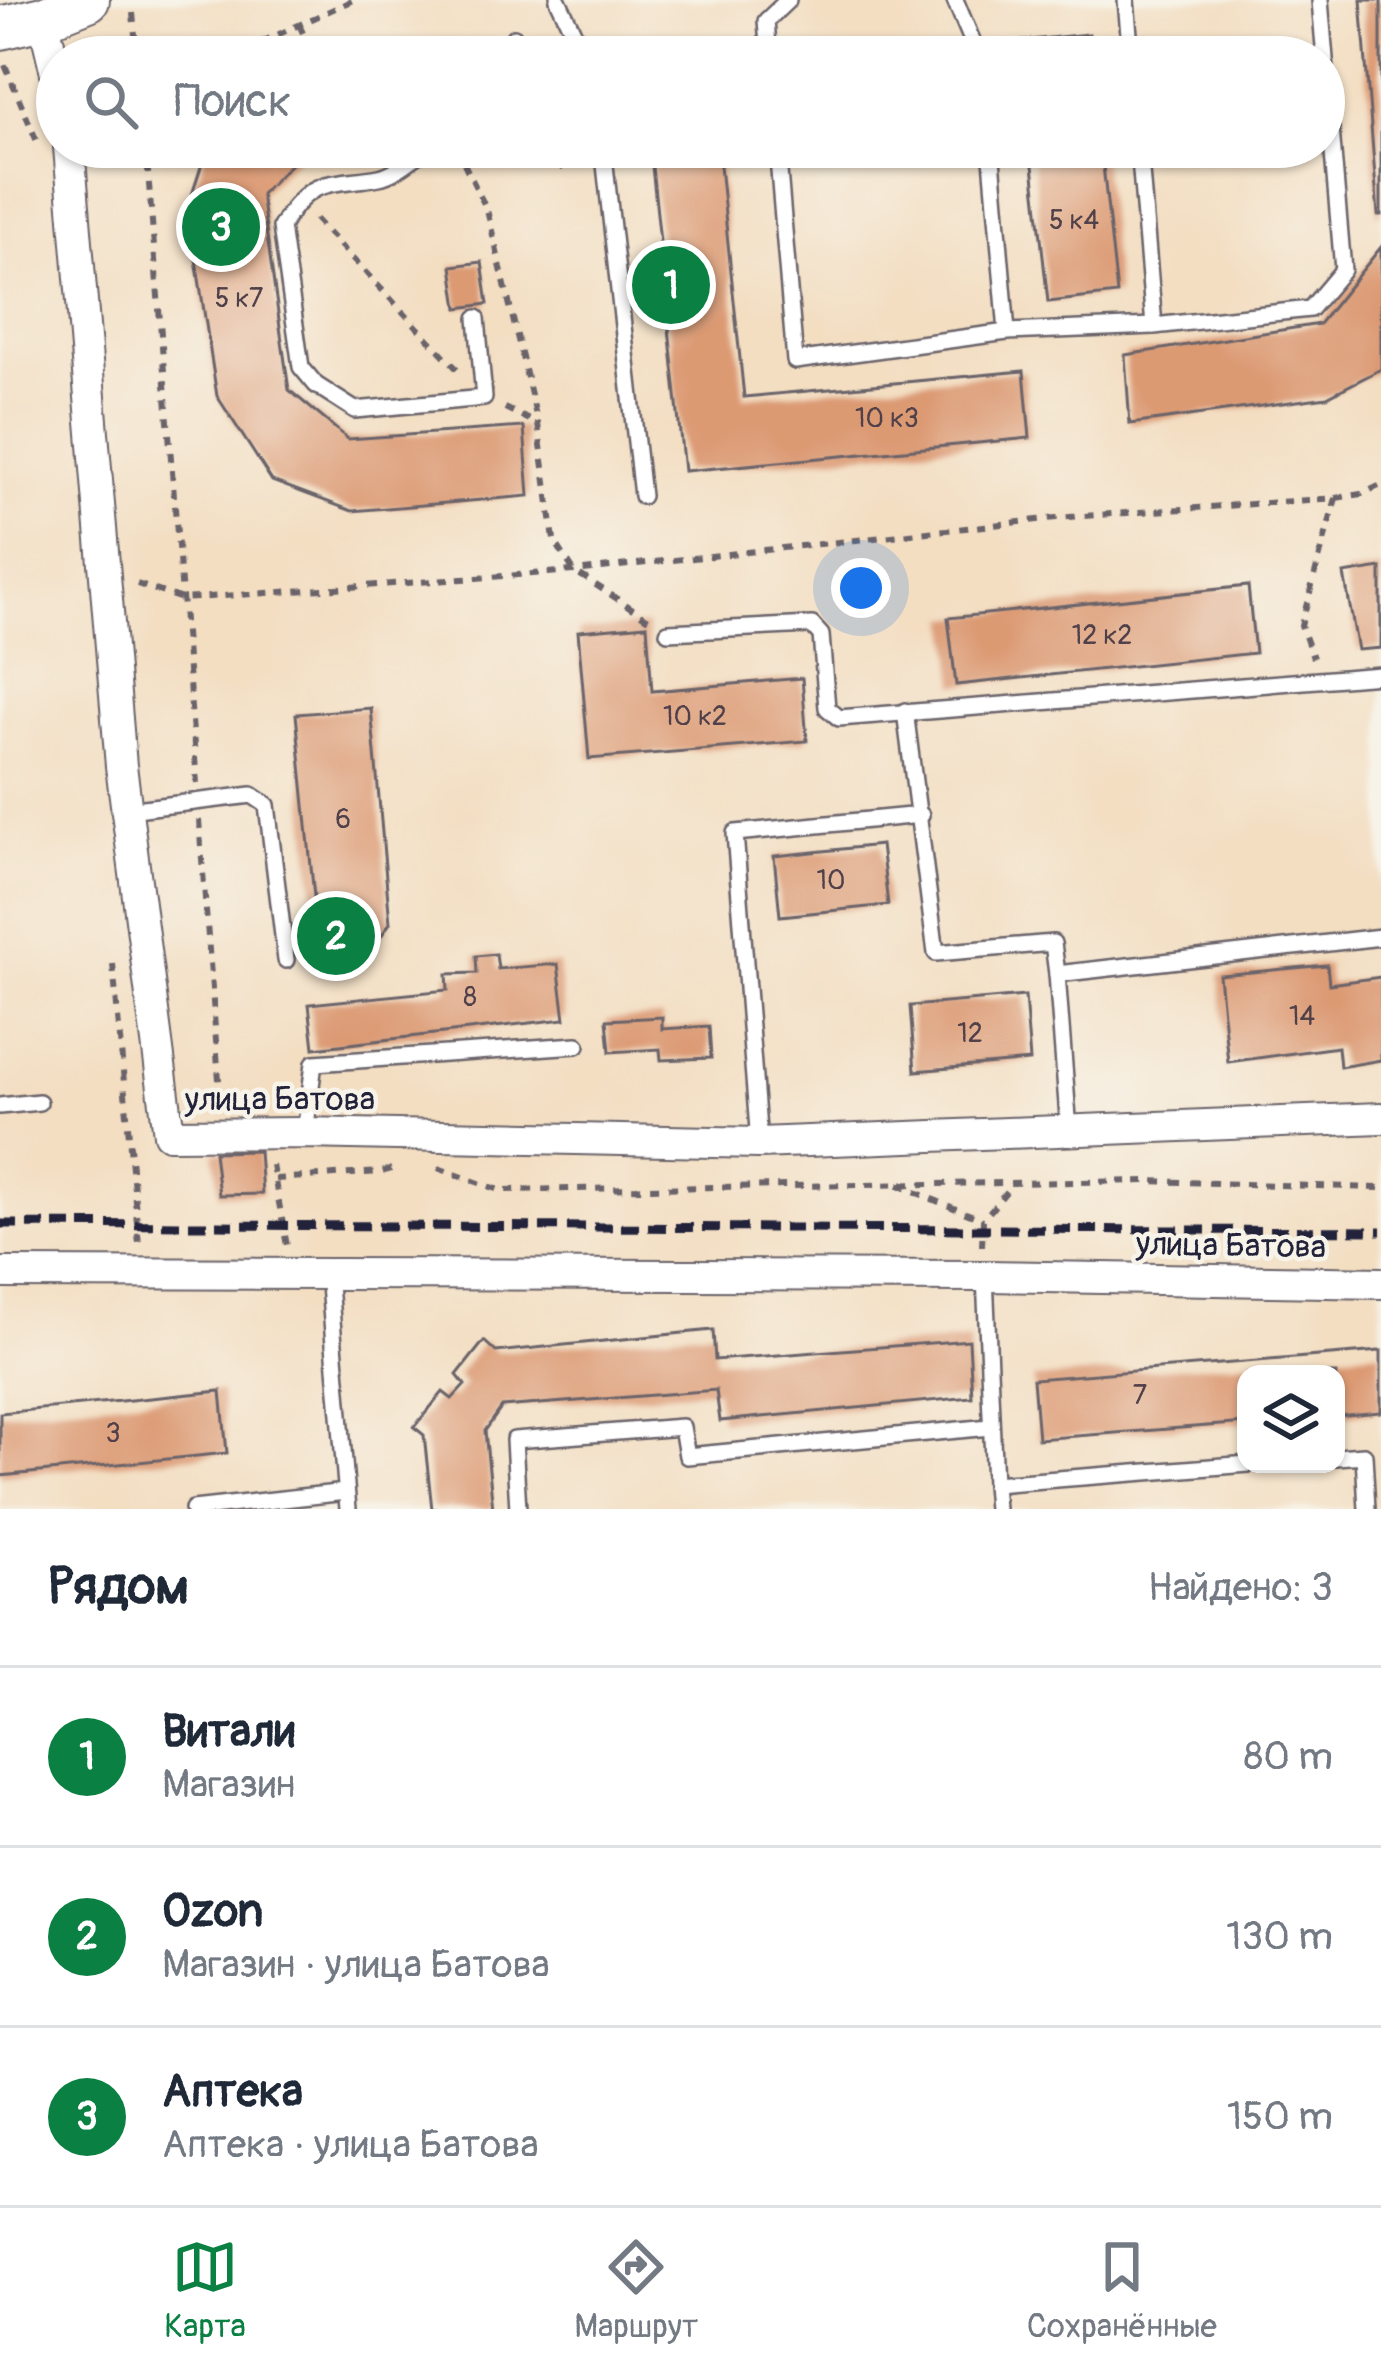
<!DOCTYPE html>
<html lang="ru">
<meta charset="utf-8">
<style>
:root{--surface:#fff;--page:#f2f2f3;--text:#1f2937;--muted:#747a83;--line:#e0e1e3;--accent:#0b8043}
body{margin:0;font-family:Pangolin,sans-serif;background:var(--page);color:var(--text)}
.controls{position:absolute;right:36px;bottom:36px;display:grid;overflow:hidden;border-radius:24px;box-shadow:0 3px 9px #0004}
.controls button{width:108px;height:108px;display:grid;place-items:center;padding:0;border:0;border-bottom:3px solid var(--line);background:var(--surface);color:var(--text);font:60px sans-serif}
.you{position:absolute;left:861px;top:588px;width:42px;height:42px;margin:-30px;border:9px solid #fff;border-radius:50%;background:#1a73e8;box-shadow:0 0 0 18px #1a73e833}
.badge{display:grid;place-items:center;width:78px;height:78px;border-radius:50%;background:var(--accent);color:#fff;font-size:39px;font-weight:700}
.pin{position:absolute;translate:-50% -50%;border:6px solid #fff;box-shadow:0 3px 12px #0006}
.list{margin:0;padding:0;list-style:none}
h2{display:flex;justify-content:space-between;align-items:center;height:156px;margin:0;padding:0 48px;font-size:51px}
h2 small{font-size:39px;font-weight:400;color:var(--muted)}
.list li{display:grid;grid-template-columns:78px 1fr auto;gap:36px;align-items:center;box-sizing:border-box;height:180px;padding:0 48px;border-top:3px solid var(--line)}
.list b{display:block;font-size:45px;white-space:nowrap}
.list p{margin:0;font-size:39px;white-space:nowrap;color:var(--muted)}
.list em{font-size:39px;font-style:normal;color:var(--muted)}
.icon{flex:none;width:66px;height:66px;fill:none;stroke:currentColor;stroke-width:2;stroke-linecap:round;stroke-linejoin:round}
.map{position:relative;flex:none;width:1381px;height:1509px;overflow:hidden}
.search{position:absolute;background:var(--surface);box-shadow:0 3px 9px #0004;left:36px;right:36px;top:36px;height:132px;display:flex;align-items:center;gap:30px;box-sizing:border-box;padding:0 42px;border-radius:66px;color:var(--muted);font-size:45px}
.sheet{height:696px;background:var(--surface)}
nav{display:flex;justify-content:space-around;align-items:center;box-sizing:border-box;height:168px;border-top:3px solid var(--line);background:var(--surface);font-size:33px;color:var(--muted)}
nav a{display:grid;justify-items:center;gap:6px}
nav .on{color:var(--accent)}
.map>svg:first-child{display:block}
.building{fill:#dc9a73}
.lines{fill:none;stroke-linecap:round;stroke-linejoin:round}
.lane-casing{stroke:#6b646a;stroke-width:20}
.street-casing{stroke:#6b646a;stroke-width:34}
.secondary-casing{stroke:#6b646a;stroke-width:46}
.path{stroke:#6b646a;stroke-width:6;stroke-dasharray:9 9;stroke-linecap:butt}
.lane{stroke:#fff;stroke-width:15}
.street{stroke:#fff;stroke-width:30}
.secondary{stroke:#fff;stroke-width:42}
.rail{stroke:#22223b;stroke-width:9;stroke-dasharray:18 9;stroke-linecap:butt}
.labels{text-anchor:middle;stroke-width:9;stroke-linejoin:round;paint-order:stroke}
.number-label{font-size:27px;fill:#504049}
.street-label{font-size:33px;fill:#22223b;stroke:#f7f3e8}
</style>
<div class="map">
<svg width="1381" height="1509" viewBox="0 0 1381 1509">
<rect width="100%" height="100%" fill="#f7f3e8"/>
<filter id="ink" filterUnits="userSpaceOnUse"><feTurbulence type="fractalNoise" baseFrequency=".00833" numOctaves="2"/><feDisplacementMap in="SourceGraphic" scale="24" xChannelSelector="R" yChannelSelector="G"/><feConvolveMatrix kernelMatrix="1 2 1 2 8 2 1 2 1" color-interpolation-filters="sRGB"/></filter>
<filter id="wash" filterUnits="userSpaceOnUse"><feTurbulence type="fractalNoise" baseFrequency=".004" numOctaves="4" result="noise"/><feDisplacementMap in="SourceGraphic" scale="48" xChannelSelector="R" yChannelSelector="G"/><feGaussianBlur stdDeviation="2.7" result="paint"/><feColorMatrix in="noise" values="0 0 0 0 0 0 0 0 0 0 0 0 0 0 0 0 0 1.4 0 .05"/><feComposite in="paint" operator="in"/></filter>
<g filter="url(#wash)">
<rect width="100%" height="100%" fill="#f3dec2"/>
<g id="blocks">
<g class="building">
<path d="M1361 0H1381V215H1378Z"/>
<path d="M1089 34 1091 57H1021L1019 41Z"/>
<path d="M308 147 261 194 289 390 348 439 524 427 529 496 352 511 272 481 217 396 188 207 207 148Z"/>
<path d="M550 147H592L594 152 561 169Z"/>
<path d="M650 147H718L744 397 1024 371 1030 438 684 471Z"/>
<path d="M1031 147H1101L1117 294 1048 302Z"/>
<path d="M1381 247V369L1327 397 1130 424 1125 355 1319 324Z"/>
<path d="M482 262 488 304 458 308 452 266Z"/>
<path d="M1381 568V648L1358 650 1344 574Z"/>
<path d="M1248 586 1255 653 956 685 948 618Z"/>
<path d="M647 625 652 691 802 678 807 741 589 759 578 631Z"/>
<path d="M371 708 390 923 370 952 320 958 296 714Z"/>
<path d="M881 845 888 905 780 916 774 856Z"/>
<path d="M496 954 498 969 558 964 565 1019 314 1048 309 1004 448 990 447 974 477 973 476 956Z"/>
<path d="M1327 965 1329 984 1381 977V1060L1340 1067 1338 1047 1228 1062 1219 975Z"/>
<path d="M1025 996 1030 1061 915 1071 910 1006Z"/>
<path d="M662 1017V1029L709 1026 711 1058 661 1060 660 1049 610 1052 607 1020Z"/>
<path d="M259 1151 262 1194 219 1195 214 1152Z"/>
<path d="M713 1330 715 1360 969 1340 972 1397 720 1421 716 1390 502 1407 485 1431 493 1509H432L424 1435 414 1427 443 1392 452 1399 465 1385 457 1375 484 1341 496 1352Z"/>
<path d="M1381 1351V1412L1336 1416V1374H1246V1423L1038 1439 1033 1379Z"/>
<path d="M221 1391 227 1453 0 1476V1413Z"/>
</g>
</g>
</g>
<g filter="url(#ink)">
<use href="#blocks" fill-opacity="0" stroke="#6b646a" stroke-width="3"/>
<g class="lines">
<g class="lane-casing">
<g id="lane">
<path d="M558 0 585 57"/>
<path d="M955 0 979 57"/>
<path d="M1126 0 1131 57"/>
<path d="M508 57 514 37"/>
<path d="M769 57 766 21 788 0"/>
<path d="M430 147C415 156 396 174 379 177 328 186 310 176 281 227L301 367 316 385 355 410 484 398 477 318"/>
<path d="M603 147 642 496"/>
<path d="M777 147 795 361 1007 332 991 147"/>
<path d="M1139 147 1154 326 1310 309 1343 270 1320 0"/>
<path d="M1007 332 1154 326"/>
<path d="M668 632 812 625 821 635 827 708 839 718 1381 675"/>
<path d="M905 711 936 953 1053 943 1057 974"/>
<path d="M127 810 252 795 267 805 286 960"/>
<path d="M0 1106 39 1102"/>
<path d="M1069 1131 1057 974 1381 937"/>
<path d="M305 1133 314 1063 577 1045"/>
<path d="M759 1143 735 833 921 815"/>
<path d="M328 1273 348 1509"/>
<path d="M985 1276 994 1484 1249 1464"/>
<path d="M1336 1457 1364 1455 1367 1509"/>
<path d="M994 1484 996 1509"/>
<path d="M193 1509 346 1492"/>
<path d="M518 1509 514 1440 682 1427 687 1456 990 1427"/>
</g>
</g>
<g class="street-casing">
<g id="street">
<path d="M43 18 57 77"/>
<path d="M69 147 121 766 169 1134 305 1133 759 1143 1381 1118"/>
<path d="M0 1273 985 1276 1381 1283"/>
</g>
</g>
<g class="secondary-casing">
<path id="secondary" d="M0 28 43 18 88 0"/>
</g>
<g class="path">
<path d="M133 13 137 57"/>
<path d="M299 25C303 32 307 44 313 50 331 67 376 46 399 57"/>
<path d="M229 57 353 0"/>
<path d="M5 65 38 144"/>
<path d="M146 147 197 783"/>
<path d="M456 147 487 210 538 424"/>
<path d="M315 219 458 370"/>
<path d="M505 408 538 424 554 540 574 571 650 620"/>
<path d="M1336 498 1362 494 1381 485"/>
<path d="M137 584 182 599 574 571 1056 518 1336 498 1301 625 1313 658"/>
<path d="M199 820 221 1106"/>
<path d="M113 964 139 1244"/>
<path d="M272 1165 287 1246"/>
<path d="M438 1168 499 1190 1146 1181 1381 1188"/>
<path d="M275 1179 381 1172 396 1168"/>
<path d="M898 1185 983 1220"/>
<path d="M982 1246 983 1220 1013 1183"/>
</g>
<use href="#lane" class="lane"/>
<use href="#street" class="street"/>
<use href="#secondary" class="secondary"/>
<path class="rail" d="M0 1224 1381 1231"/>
</g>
</g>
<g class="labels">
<g class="number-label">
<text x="1074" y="229">5 к4</text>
<text x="239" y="307">5 к7</text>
<text x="887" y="427">10 к3</text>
<text x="1102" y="644">12 к2</text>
<text x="695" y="725">10 к2</text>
<text x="343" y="828">6</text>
<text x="831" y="889">10</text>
<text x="470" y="1006">8</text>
<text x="1302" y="1025">14</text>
<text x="970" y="1042">12</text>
<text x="1140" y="1404">7</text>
<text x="113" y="1442">3</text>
</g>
<g class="street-label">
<text x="280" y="1110">улица Батова</text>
<text transform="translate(1231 1244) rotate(1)" y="12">улица Батова</text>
</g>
</g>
</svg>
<div class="controls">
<button><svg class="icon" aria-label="layers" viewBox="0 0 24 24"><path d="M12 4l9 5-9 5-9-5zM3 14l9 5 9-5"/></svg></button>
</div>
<div class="you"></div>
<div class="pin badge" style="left:671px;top:285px">1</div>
<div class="pin badge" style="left:336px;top:936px">2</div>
<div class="pin badge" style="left:221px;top:227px">3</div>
<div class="search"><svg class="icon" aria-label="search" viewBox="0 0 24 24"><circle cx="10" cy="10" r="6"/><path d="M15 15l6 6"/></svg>Поиск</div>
</div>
<section class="sheet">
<h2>Рядом<small>Найдено: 3</small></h2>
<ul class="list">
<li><span class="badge">1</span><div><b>Витали</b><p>Магазин</p></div><em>80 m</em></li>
<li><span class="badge">2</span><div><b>Ozon</b><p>Магазин · улица Батова</p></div><em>130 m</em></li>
<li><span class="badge">3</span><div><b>Аптека</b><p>Аптека · улица Батова</p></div><em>150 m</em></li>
</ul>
</section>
<nav>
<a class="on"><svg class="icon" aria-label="map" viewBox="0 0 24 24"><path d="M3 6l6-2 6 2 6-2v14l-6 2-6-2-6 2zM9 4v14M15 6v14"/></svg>Карта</a>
<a><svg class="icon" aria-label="directions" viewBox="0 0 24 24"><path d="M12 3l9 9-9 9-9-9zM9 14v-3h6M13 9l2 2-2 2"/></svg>Маршрут</a>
<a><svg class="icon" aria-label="saved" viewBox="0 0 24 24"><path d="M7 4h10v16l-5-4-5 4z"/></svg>Сохранённые</a>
</nav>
